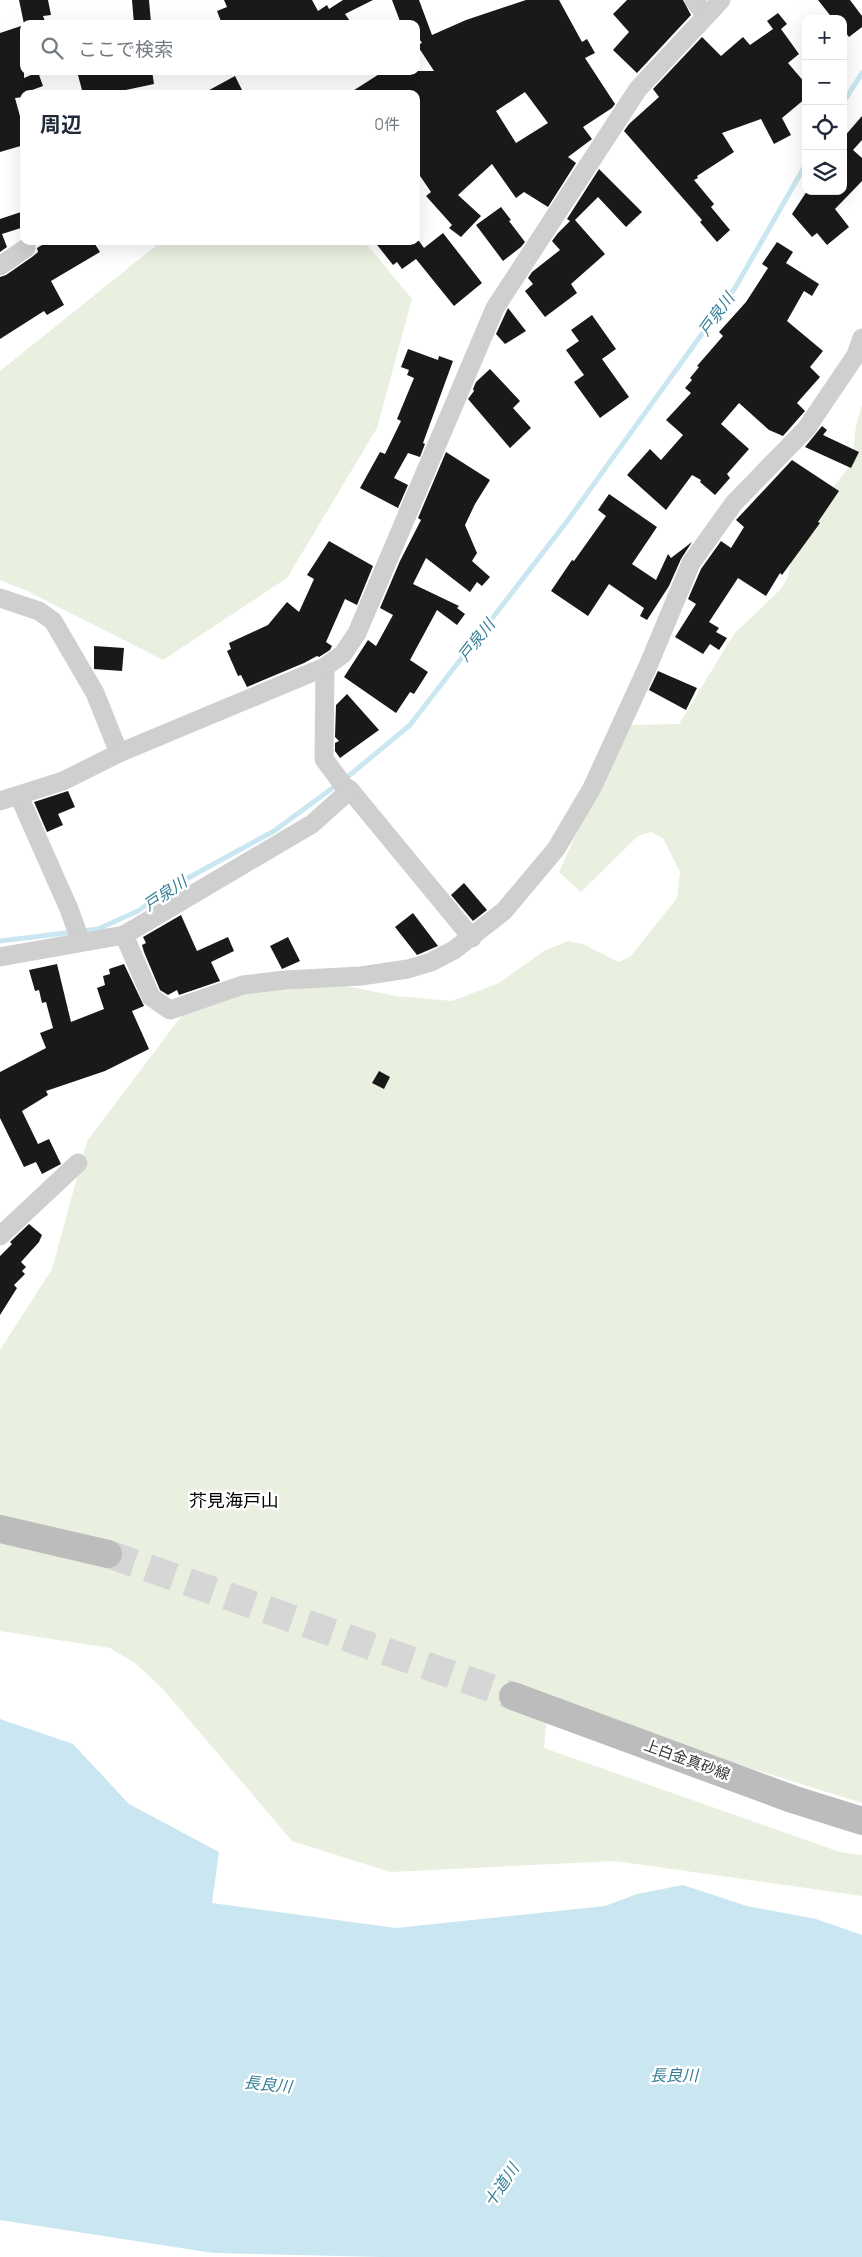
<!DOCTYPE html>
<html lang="ja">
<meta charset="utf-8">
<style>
:root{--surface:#fff;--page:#f6f6f7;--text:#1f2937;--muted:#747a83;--line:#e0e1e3}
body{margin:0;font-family:Manrope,"Noto Sans JP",sans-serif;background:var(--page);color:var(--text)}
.controls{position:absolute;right:15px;top:15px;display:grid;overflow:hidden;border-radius:10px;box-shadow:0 5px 20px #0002}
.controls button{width:45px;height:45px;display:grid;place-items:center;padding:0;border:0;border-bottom:1px solid var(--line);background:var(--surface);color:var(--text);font:25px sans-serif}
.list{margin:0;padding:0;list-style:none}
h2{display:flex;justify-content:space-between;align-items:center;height:65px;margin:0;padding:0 20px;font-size:21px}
h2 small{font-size:16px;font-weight:400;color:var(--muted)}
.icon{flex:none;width:28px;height:28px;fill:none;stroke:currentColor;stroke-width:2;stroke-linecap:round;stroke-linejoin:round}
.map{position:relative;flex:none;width:862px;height:2257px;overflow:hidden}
.search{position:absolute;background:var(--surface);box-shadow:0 5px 20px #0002;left:20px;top:20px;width:400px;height:55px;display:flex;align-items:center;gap:12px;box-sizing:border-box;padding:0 18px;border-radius:10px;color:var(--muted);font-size:19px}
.panel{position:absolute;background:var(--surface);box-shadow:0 5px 20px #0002;left:20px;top:90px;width:400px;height:155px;border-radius:10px}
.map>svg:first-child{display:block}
.green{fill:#eaf0df}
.water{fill:#cae7f1}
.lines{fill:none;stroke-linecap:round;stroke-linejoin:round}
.stream{stroke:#cae7f1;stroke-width:5}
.building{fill:#191919;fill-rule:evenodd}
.secondary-tunnel{stroke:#d6d6d6;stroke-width:28;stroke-dasharray:28 14;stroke-linecap:butt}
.street{stroke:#cfcfcf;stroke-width:19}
.secondary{stroke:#bcbcbc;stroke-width:28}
.labels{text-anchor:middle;stroke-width:5;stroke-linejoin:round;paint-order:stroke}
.street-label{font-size:15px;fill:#323232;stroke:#fff}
.water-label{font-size:16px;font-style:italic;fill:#347e97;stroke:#fff}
.quarter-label{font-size:18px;fill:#000;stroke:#fff}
</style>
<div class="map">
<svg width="862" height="2257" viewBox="0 0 862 2257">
<rect width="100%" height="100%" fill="#fff"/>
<g class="green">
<path d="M162 241H364L412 299 377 428 287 578 163 660 27 591 0 580V371Z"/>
<path d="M862 405V1803L702 1753 547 1715 544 1748 840 1852 862 1855V1896L615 1861 390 1872 292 1841 163 1689 135 1663 110 1648 0 1631V1350L52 1269 87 1141 186 1010 244 983 328 982 396 996 452 1001 499 983 544 951 568 941 583 944 619 962 630 957 677 898 680 872 663 838 651 832 638 836 581 892 559 872 625 725 679 724 734 634 781 589 788 577 795 537 852 463 856 425Z"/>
</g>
<path class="water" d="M0 1719 73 1744 129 1804 219 1852 212 1903 396 1928 605 1906 637 1894 683 1885 747 1906 816 1919 862 1935V2257H380L213 2253 0 2220Z"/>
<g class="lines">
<g class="stream">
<path d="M843 103 862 73"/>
<path d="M345 779 410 725 568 520 735 288 806 164"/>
<path d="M0 941 98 929 138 911 177 884 274 831 338 784"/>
</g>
</g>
<g class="building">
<path d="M19 0H48L51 15 43 16 46 24H24Z"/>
<path d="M132 0H149L151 23 134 24Z"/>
<path d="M224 0H312L318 11 327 5 329 9 343 0H373L345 14 352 24H222L217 11 227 7Z"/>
<path d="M392 0H419L432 35 466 20 526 0H559L582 42 587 39 595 53 585 58 615 104 612 108 583 127 592 139 568 157 576 163 548 207 524 192 516 198 492 164 458 195 481 216 461 237 449 228 452 225 426 196 431 192 416 170V94H348L384 71H434L417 45 422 43 416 34V24H410L409 21 401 24ZM525 92 548 123 516 143 496 111Z"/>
<path d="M627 0H683L691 15 637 73 613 50 629 32 613 14Z"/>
<path d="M818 0H850L862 16V27L849 37 843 29V19H833Z"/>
<path d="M778 13 787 24 781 29 799 54 788 63 806 84V98L782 118 791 135 774 144 761 119 722 133 734 152 697 176 698 178 694 180 714 204 711 207 730 230 717 242 700 222 702 220 624 131 629 124 659 97 653 89 702 37 721 56 743 37 750 45 773 29 767 21Z"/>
<path d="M24 25V78L38 72 43 86 24 93V97L15 98 24 131V145L0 152V33Z"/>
<path d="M91 71H152L154 84 107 94H83L78 75Z"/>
<path d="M235 76 244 94H202Z"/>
<path d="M862 116V140L853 150 862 158V181L835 209 849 227 827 245 817 233 812 237 792 214 807 191H843V138Z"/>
<path d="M599 169 642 212 626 227 598 197 575 220 605 254 571 284 577 293 545 317 525 291 533 284 528 278 532 272 560 250 552 241 558 233 570 221 567 219Z"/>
<path d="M501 207 511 220 509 221 525 242 521 247 503 261 476 225Z"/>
<path d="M24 211V227L2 234 7 247 0 252V219Z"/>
<path d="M443 233 482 283 454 306 416 259 402 269 397 262 393 265 374 241H419L424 248Z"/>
<path d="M49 241H93L100 252 51 281 64 305 47 315 44 311 0 339V277L6 275 32 257 38 252 37 248Z"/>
<path d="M777 242 793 252 786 263 819 284 812 296 804 291 787 321 823 351 810 367 820 377 797 403 805 411 783 436 769 430 739 403 721 424 749 449 727 474 730 478 715 495 700 482 701 480 692 475 666 510 627 475 650 449 661 460 683 435 666 420 691 393 685 388 692 380 690 378 699 367 697 366 723 336 719 332 746 302 768 268 762 264Z"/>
<path d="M508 308 526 331 505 344 496 334Z"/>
<path d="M592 315 616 349 602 359 629 397 600 418 574 382 584 375 566 350 579 341 571 330Z"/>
<path d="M408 349 438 360 439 356 453 361 423 443 425 444 420 457 408 453 394 478 408 485 398 508 360 488 380 452 385 454 401 421 397 419 414 378 407 375 409 370 401 367Z"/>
<path d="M490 369 520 401 513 408 531 428 510 448 468 399 474 391 473 389 476 382Z"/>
<path d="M822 426 827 430 823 435 859 452 851 468 805 447Z"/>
<path d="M446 452 490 480 475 504 465 525 477 553 472 561 490 577 482 586 477 582 470 592 426 558 413 584 459 606 457 608 465 614 457 625 437 610 410 660 428 672 414 694 410 692 396 713 344 677 368 640 376 646 393 615 380 608 400 561 421 520 418 518Z"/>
<path d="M792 460 839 491 818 522 820 523 782 575 780 573 766 596 738 578 709 622 719 628 716 632 727 638 719 650 710 644 703 654 675 637 696 604 688 599 701 569 721 541 731 548 744 527 736 520Z"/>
<path d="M609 494 657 527 632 564 656 580 668 554 671 558 692 542 681 559 669 586 647 620 640 616 644 608 609 584 588 616 551 591 572 560 574 561 606 516 598 510Z"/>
<path d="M329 541 373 566 357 605 345 599 326 642 332 646 330 650 319 657 317 656 304 663 247 687 241 675 238 676 227 651 231 649 229 643 268 625 287 602 299 612 314 579 307 575Z"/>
<path d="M94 646 124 648 122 671 94 669Z"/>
<path d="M658 671 697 688 686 710 649 690Z"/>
<path d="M347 694 379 730 340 758 335 751V743L339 741 335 737 336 705Z"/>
<path d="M68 791 75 807 58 814 63 825 47 832 34 802Z"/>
<path d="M464 883 487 910 473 921 451 895Z"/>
<path d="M413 913 438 946 417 955 395 927Z"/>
<path d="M181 915 197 951 228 937 234 951 211 962 220 981 179 995 177 990 168 995 160 990 144 952 142 945 146 943 143 937Z"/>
<path d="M288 937 300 961 282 969 270 946Z"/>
<path d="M57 964 71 1022 104 1009 97 988 105 985 103 976 110 974 109 969 124 964 144 1006 132 1011 149 1049 105 1071 46 1091 48 1095 22 1111 38 1144 49 1139 61 1164 42 1174 36 1162 24 1167 0 1118V1072L46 1048 40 1033 53 1028 46 1002 42 1003 39 990 35 991 29 970Z"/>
<path d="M379 1071 390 1077 384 1089 372 1083Z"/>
<path d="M29 1224 42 1235 39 1242 21 1262 26 1267 22 1271 25 1274 14 1285 17 1288 0 1315V1256L12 1244 10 1242Z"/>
</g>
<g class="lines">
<path class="secondary-tunnel" d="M108 1554 513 1696"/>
<g class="street">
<path d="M694 0 706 16"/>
<path d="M0 266 26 248"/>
<path d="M0 598 39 611 53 621 95 693 119 753"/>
<path d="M325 667 324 759 344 786 350 790 472 938"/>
<path d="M19 796 69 909 81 942"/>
<path d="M0 801 63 781 119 753 325 667 343 654 357 633 495 308 638 89 721 0"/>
<path d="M124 935 151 997 170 1010 243 985 285 980 361 976 408 969 431 962 454 950 504 911 556 849 592 788 648 666 691 563 734 503 806 429 856 355 862 338"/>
<path d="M0 957 124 935 312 824 350 790"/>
<path d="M0 1236 78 1163"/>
</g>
<g class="secondary">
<path d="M0 1529 108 1554"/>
<path d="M513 1696 792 1799 862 1821"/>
</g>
</g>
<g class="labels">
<g class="street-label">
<text transform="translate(687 1760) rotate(20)" y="5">上白金真砂線</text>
</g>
<g class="water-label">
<text transform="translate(716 314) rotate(-54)" y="6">戸泉川</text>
<text transform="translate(476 640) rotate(-52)" y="6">戸泉川</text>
<text transform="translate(165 893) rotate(-34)" y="6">戸泉川</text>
<text x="674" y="2081">長良川</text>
<text transform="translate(268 2084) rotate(6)" y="6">長良川</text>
<text transform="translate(501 2185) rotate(-56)" y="6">十道川</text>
</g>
<g class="quarter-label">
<text x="234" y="1507">芥見海戸山</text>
</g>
</g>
</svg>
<div class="controls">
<button>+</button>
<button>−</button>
<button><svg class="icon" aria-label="locate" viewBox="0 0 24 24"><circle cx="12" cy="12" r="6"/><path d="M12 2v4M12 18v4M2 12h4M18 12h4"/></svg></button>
<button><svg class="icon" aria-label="layers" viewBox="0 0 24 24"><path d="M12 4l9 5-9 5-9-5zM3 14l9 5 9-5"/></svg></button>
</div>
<div class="search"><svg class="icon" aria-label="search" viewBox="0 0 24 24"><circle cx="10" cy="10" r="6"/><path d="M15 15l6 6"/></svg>ここで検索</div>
<section class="panel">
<h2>周辺<small>0件</small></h2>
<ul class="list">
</ul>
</section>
</div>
